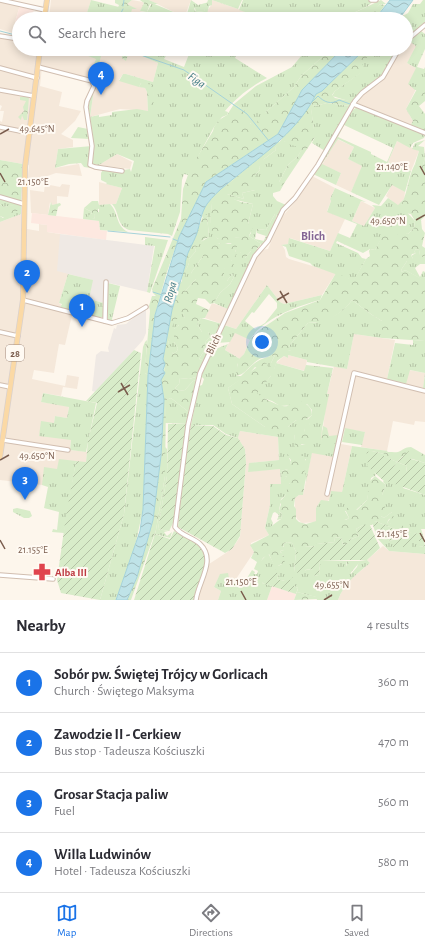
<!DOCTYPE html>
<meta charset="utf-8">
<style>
:root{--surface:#fff;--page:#f7f7f7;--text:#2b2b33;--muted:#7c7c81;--line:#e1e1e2;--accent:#1a73e8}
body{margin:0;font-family:"Alegreya Sans",sans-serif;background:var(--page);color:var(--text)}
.you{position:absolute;left:262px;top:342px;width:14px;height:14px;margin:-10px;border:3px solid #fff;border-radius:50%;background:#1a73e8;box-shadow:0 0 0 6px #1a73e833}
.badge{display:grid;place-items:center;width:26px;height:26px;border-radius:50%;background:var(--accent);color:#fff;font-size:13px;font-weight:700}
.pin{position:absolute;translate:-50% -33px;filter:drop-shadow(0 1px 2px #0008)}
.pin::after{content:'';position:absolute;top:21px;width:14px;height:12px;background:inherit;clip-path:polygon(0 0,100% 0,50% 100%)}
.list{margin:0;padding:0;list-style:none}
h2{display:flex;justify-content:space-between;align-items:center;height:52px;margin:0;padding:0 16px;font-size:17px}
h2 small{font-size:13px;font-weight:400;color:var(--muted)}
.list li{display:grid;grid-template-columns:26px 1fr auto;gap:12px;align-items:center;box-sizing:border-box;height:60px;padding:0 16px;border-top:1px solid var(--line)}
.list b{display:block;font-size:15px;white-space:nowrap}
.list p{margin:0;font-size:13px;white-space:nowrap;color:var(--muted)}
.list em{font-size:13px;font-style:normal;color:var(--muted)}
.icon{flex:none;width:22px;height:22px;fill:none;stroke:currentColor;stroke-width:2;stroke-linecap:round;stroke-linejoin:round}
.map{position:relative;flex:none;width:425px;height:600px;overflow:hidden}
.search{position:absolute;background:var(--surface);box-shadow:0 2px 10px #0003;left:12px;right:12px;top:12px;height:44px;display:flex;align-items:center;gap:10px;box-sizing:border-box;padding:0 14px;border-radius:22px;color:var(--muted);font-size:15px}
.sheet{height:292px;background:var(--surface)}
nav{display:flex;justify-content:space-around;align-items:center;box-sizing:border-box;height:56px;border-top:1px solid var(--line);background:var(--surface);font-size:11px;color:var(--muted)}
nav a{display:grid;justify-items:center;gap:2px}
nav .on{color:var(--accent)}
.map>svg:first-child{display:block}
.residential{fill:#f5e8da}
.commercial{fill:#fde8e0}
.industrial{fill:#efe9e4}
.grass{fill:url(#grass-tufts);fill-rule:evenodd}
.forest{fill:url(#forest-crowns);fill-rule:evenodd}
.garden{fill:url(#garden-furrows)}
.water{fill:url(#water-waves);stroke:#a5d3da}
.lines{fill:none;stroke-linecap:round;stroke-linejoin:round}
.stream{stroke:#a5d3da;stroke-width:1}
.minor-casing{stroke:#d1beb0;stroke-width:5.5}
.major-casing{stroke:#dad1cd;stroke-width:6}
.minor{stroke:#fff;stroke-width:3.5}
.major{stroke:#fbd9a5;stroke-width:4.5}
.ticks{fill:none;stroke:#7a5c4d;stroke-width:1.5}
.labels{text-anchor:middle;stroke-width:4;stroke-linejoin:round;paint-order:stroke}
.shield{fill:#fffaf3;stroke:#a28b7f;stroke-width:1}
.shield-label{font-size:10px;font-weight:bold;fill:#7a5c4d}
.street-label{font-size:11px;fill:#7a5c4d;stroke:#fffaf3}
.health-label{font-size:11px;font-weight:bold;fill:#be3a42;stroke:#fffaf3;text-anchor:start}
.water-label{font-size:12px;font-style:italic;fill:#437c86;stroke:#fffaf3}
.neighbourhood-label{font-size:12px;font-weight:bold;fill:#846695;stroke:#fffaf3}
.ticks-label{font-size:10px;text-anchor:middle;fill:#7a5c4d;stroke:#fffaf3;stroke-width:4;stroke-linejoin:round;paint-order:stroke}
</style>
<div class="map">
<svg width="425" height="600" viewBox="0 0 425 600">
<defs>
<pattern id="grass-tufts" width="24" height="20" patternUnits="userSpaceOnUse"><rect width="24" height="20" fill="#d8ecc9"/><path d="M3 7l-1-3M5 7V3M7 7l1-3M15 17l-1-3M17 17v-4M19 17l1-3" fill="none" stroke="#b4c2a5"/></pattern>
<pattern id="forest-crowns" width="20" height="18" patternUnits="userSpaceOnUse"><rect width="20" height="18" fill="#d8ecc9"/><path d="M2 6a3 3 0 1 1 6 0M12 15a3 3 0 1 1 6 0" fill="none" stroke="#b4c2a5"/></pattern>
<pattern id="garden-furrows" width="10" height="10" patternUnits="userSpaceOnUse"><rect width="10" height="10" fill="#d8ecc9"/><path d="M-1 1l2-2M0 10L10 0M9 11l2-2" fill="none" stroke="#b4c2a5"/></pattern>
<pattern id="water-waves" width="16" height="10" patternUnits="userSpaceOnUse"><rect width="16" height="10" fill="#bfe3e8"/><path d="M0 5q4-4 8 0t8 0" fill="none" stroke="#a0bbbe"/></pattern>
</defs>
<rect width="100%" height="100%" fill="#fdf6ec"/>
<g class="residential">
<path d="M51 0H91L85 19H49Z"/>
<path d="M132 0 143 2V6L140 11 156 16 154 19H127L128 14 132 9H136L127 4Z"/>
<path d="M149 0H191L186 13 183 14H178Z"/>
<path d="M212 0 261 17 260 19H224L207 14 206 19H192L205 14 212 4Z"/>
<path d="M0 1 20 5 15 22 19 23V35L0 29Z"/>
<path d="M0 34 19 38V49H75L106 54 142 56 158 63 153 82 126 74H123L119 80 145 88 147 92 148 111 120 109 90 117 93 96V85L90 81 42 67 40 86 62 92 59 106 81 111 75 121 61 134 73 140V147L58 149 55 168 79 164 82 176 56 173 27 183 29 165 0 160V121L2 122 4 111H0L2 106 0 105Z"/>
<path d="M409 41 417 46 407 63 416 68V89L406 109 413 121 410 126 356 103 364 93 379 84 384 79 401 49H406V43Z"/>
<path d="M337 139 354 147 348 159 363 166 351 192 336 185 341 173 322 165Z"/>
<path d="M397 141 419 151 411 171 388 162Z"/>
<path d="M117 154 132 162 130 169 99 165Z"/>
<path d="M312 176 335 188 330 199 331 201 327 211 345 219 330 251 290 238 288 244 282 245 285 250 286 257 289 259 336 273 322 295 284 304 280 302 267 285 236 329 205 318 212 303 232 310 259 252 262 250 268 249 282 217 296 201Z"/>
<path d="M99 182 122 188 116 204 99 205Z"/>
<path d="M45 184 60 187 62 184 70 185 68 197 57 196V204L52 205 50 202 48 215 31 213 30 190 44 192Z"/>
<path d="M392 184 405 192 404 199 398 206 386 196Z"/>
<path d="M361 201 375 208 364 226 352 221Z"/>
<path d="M21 214V228L39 231V224L48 225 47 232 60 234 68 274 59 303 72 315 65 345 59 344 54 373 34 370 32 379 65 386 67 375 79 377 77 389 63 387 61 396 43 393 41 402 69 406 67 418 55 416 54 423 71 440 70 450 87 452 86 463 76 462 57 469 42 485 0 480V222Z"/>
<path d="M235 332 250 340 244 354 240 359 225 350Z"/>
<path d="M354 334 395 340 387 379 409 370 425 373 423 389 425 390V422L415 421 414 425 393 421 387 451 361 447 365 432 345 429 341 444 352 446 342 492 316 508V522L302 523 297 519 295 513V498L299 495H303L312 452 323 429 327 394 334 366 347 369Z"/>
<path d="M288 355 307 360 305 371 276 363 284 356 288 358Z"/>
<path d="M240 431 278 437 279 460 250 463 248 471 280 469 281 484H270V505L265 528 269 535 251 543V547L254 552 236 579 220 575 214 587 221 591 218 600H194L197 587 206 566 232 549 240 537 246 463 245 449 238 438Z"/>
<path d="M383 546 389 551 425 554V600H338L342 591 350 580 370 563 367 560Z"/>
</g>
<g class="commercial">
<path d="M20 5 34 8 32 19H19V23L15 22Z"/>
<path d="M32 213 99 221 100 230 107 231 106 240 47 232V225L31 223Z"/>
<path d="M272 586 296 594 294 600H267Z"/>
</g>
<g class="industrial">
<path d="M60 234 154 246 147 292 105 282 104 303 89 299 92 280 57 271Z"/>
<path d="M143 310H146V333L143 340 96 392 92 391 96 355 101 351 109 352 108 348 114 328 116 329 117 325 126 324Z"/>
</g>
<g class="grass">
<path d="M91 0 119 7 113 19H101L88 15 87 19H85Z"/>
<path d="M191 0 198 5 209 2 204 11 196 12 195 8 187 14Z"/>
<path d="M212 0H242L238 9Z"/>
<path d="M243 0H368L372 2C366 10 347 14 338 19H260L261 17 239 10Z"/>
<path d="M381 0 386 4H380L366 19H341Z"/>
<path d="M423 0H425V22L414 32 406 22V19L401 17 408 13 413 4H420Z"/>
<path d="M152 3 183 16 184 19H176L162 13 160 17 166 19 147 12Z"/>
<path d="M421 31 425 34V49L417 67 424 69 425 67V90H415L408 84 416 68 407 63 416 46 409 41Z"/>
<path d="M153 49H170L164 59 184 67 191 49H239L235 58 267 78C251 86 236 98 225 111L228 112 227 115 222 117 214 127 188 175 184 174 182 180 180 212 172 236 168 234 129 230C116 225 120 213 112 204H116L122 188 106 184 107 183 101 180V173L104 168 124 172V170L130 169 131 172 134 161 117 154 99 165 91 164 93 149 88 102 94 89 90 117 99 115V117L112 115V112L137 109 148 111 154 93 141 83 139 87 119 81 123 74H126L153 82 158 63 142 56 128 55 131 50 150 56 154 54Z"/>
<path d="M307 49H331L301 76 294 87 266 112 258 124 252 126 241 108 234 104 256 86 292 67Z"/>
<path d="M373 49 381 51 397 49 383 75 357 95 352 102 332 96 335 91 360 73 361 61Z"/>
<path d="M327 103 350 106 325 151 312 143 315 137 311 109 307 108 311 104 315 106Z"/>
<path d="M357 107 425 135 424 138 413 143 410 148 397 141 388 162 411 171 405 192 392 185 379 205 351 192 362 166 348 159 354 147 338 139 322 164 341 173 336 185 313 174 349 113ZM344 125 393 148 387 162 371 154V152L338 137Z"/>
<path d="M78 127 88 129 90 139 71 138Z"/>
<path d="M284 136V141L303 147 298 156 288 165 279 182 282 184 285 182 280 191 273 193V196L277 201 286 205 276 219 277 214H275L266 230 257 229 255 239 264 241 261 246 260 243 249 236 251 233 248 224 253 204 232 199 212 203C211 219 208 226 218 239L240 237V252L245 258 251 251 256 248 258 250 230 310 214 303 220 293 230 284 234 277 232 274 227 281H221L224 275V269L231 261 236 250 231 243 215 244 203 250V256L191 273 196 276V279L185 291 183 288C184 283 184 279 184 275 185 269 190 266 189 259L196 251 194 246 209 237 207 215 202 217C202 200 236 177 248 167L228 184 227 194 244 199 242 193 255 190V175L260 170 259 167 264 159 276 150 275 148Z"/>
<path d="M425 140 418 146 424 147 425 157 423 165H417L415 164 419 151 412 149 415 143Z"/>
<path d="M92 146 91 168 84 167 81 163 69 164 55 168 58 149Z"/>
<path d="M335 188 366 202 361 201 352 221 364 226 375 208 372 205 381 206 388 198 398 205 404 199 401 206 415 221 414 228 408 234 404 233 396 237 381 239 375 250 370 249 363 253 337 241 336 243 358 253 362 258 366 259 351 286 349 279 313 266 310 263 289 256 286 247 281 245 288 244 289 238 330 251 338 233 350 238 357 224 327 212 331 201 330 199Z"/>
<path d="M0 197 21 205V214L0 222V216L3 218 16 205 3 207 0 204Z"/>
<path d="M110 204C119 213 115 225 128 232L100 230 99 221 83 219 84 208 92 212 91 217 94 219 95 216 93 212H99V205Z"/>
<path d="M145 237 168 240 150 293 147 292 155 246 145 245Z"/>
<path d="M416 249 419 250 420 255 425 257V264H420L415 268 420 277 423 271 425 272V277L423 280 405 270 402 272 401 270 407 261 413 258 411 256 416 253 414 252Z"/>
<path d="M68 274 93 280 89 299 104 303V317H95L60 308 62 304 59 303Z"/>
<path d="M108 283 120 286 112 319 113 321 108 320Z"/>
<path d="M267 285 280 302 284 304 322 295 320 300C297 306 262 319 250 340L235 333 230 342 217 343 224 325 236 329ZM269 294 277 303V308L265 323 255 329 245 321 252 312 254 313Z"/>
<path d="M352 300C362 307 371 315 382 321V338L354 334 347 369 307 362V360L288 355V351L291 350 289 346 308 323C313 322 317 323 321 321 333 318 345 310 352 300Z"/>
<path d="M183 312 185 318 177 327 174 329V342L178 348 177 351 173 354 168 343C171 337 169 333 171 327 173 320 178 317 183 312Z"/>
<path d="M201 318 222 324 205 361 199 359 204 351 206 341 210 337 208 332H202L197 324Z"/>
<path d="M147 340 145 373 148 375 143 509 136 542H135L136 543 116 600H100L124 514 143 347 145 342Z"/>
<path d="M413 340 425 341V388H423L425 373 410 370 406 384 387 379 395 343 413 345Z"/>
<path d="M228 344 225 350 240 359 237 365 238 370 236 376H241C254 363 257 359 275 355L271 363 274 369 276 363 304 371 306 365 333 368 327 394H329L322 429 321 441 337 444 334 457 312 453 306 482 304 472 306 459 289 458 291 462 288 469 281 471 282 477 287 476 283 483H289L290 484 285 496 281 499 279 511 282 514 281 519 277 520 279 515 275 512 273 513 271 519 273 523 271 528 266 530 265 528 270 505V484H281L280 469 248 472 249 463 279 460 278 437 240 431 238 438 226 434 213 425H191L199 386 202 385 204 379 201 376 213 350ZM255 367 271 376 256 393 260 397 272 401 280 406 307 404 312 410V415L308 419 299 421 296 420 288 427H265L232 404 228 388 249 374ZM309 423 311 438 306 444 296 446 294 435 304 432 306 425Z"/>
<path d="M199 376 198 380 193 381 185 390 179 391 175 388 179 384 180 378 189 379Z"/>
<path d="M43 393 96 403 86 452 70 450 71 440 39 436 41 421 54 423 55 416 67 418 69 407 41 402Z"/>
<path d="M171 398 190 413 188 424 165 423 166 400Z"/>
<path d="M345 428 365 432 362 445 342 442Z"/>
<path d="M352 446 388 451 384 454 372 451 368 461 376 475 371 478 367 500 356 510 345 511 349 518C340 524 327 518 316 522V508L321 500 329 501 331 491 342 492Z"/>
<path d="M165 447 167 449V476L158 529 168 531 164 532 167 536 172 532 170 538 155 534 148 558 156 530 165 476Z"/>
<path d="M59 459 76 461 64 533 52 532 53 529 57 530 59 512 44 508 48 487 42 485 44 467 57 469Z"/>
<path d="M397 462 407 466 403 488 425 495V529H421L423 535 406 532 400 526 387 523 392 516V512L384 518 381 516 382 495 386 485 383 482Z"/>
<path d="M17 508 30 511 32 516 29 518H24L13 512V509Z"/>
<path d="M377 538 393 541V547L412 539 419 540V547L425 546V554L389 551Z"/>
<path d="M287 542 292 543 296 552 294 572 313 569V575L319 576 320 560 347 561 346 565 351 574 357 567 359 561 367 560 370 563C357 574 344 583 338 600H317L316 597 297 592 298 588 294 586 291 580 285 581 277 579 279 574 262 583 272 586 267 600H218L221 591 214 587 220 574 228 573 229 578 236 579 244 583 252 570 255 572 254 574H257L258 571 254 569 257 562H260L268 553 274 564 278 566 282 564V556H284L280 551 284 550 283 544Z"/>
</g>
<g class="forest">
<path d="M115 0H132L127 4 137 9H132L131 13 128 14 127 19H113L119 5 115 3Z"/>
<path d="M140 0H149L158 4H150L147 12 140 11 144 3Z"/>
<path d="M208 0H212V5L209 6 207 14 192 19H184L183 16 178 14 190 13 189 10 193 7 196 12 204 11Z"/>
<path d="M380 4 385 5 375 19H366L373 10Z"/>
<path d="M70 49H146L154 54 153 56 138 55 131 50 129 51 126 61 122 58V54H106L101 56 98 68 94 64 96 59Z"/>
<path d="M331 49H342L302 90 278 134 206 182 179 237 166 275 155 315 148 375 145 373V367L150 311 149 306 152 296H156L153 293 152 289 181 219 183 189 190 169 213 131 214 127 219 120 227 115 234 104 245 110 244 113 252 121 250 123 252 125 257 124 258 119 294 87 301 76Z"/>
<path d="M365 49H373L365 60 361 61 365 70 335 91 332 95 335 98 351 101 352 102 350 106 327 103 315 106 311 104 316 94 322 91Z"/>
<path d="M141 83 153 85 154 93 153 110 148 111 147 92 145 88 139 87Z"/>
<path d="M418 87H421L425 90V101L419 106 425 114V131L410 126 413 121 406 109Z"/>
<path d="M20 97H29L27 120H24L22 115 21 120 18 117 24 111 23 107 26 101 20 100Z"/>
<path d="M307 108H311L314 129 318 131 320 137H315L285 182 280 188H276L274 185 279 182 288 165 298 156 302 148 288 144 284 141V136Z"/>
<path d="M279 141 280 143 275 148 276 150 264 159 263 163 259 167 260 170 255 175V190L242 193 244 199 227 194 226 187 228 184Z"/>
<path d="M425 157V216L421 220 422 229 425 233 422 246 425 248V257L420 256 419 250 416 249 414 252 417 253 412 254 411 256 413 258 409 262 407 261 401 270 402 272 405 270 422 279 425 277V341L382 338V321C371 315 362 307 352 300 345 310 333 319 321 322 317 322 313 322 308 323L289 346 292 350 288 351V358L284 356 277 361 274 370 271 368V363L275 355C267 357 260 357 254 363 248 368 244 375 236 376L238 360 244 354 250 340 258 331 285 313 320 300 336 273 350 279 351 285 366 259 370 256 369 251 370 249 375 250 383 234 390 233 395 236 402 231 408 234 414 228 415 221 411 214 404 213 403 209 398 210C408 197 407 178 415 164L417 165H423Z"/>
<path d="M0 160 23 164 21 201 0 195Z"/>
<path d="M219 195H224L241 202 253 204 248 224 253 227 249 236 260 243V246L254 251H251L245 258H242L240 252V237C235 237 230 240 224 240 206 240 211 214 212 203Z"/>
<path d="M92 201H98L99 205 102 208 98 209V212L94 213 95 216 94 219 87 216 92 214V212L84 208Z"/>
<path d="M51 202 52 205 60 203 61 205 58 207 56 216 48 215Z"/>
<path d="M0 204 3 207C10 206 15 203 20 207V210L17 211 15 215C9 218 6 219 0 216Z"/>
<path d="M204 214 207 215 209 237 204 239 197 247 194 246 196 251 189 259C190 266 185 269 185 275 184 280 184 283 184 288L185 291 196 279V276L193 278 191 273 203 256V254L201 253 203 249 213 242 220 244 222 242 228 244 235 243 237 246 235 253 236 255 231 261 234 263 233 267 224 269V275L222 281H227L232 274 234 277 230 284 220 293 214 303 210 304 205 299 198 298 196 304 209 310 205 318H201L197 324 202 332H208L210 337 206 341 204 351 199 359 205 361 199 376 189 379 180 378 179 384 175 388 179 391 185 390 193 381 198 380 190 413 171 398 166 400 165 476 156 530 131 600H127L137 577 153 520 161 456 164 400 161 379C165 375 165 365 163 360L172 310 180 283 182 281C181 273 185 268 185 260ZM183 313 185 318 179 319V325L174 329V342L178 348 177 351 173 354 171 347 168 343C176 328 166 328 183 313Z"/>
<path d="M275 214H277C275 223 269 242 261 246L266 236 257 233V229L266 230Z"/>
<path d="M72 288 75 291 73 306H66C62 302 61 294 65 290L71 291Z"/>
<path d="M264 362 267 364 271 376 257 393C260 397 282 408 287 406 290 405 293 401 295 400 304 402 312 405 312 415L300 424 296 420 288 427 276 430 265 427 232 404 228 388Z"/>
<path d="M306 421H308L311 427V441L308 445 302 444 298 447H295L294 432H304Z"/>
<path d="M323 426 327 428 329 436 338 435 337 444H323L321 441Z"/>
<path d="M411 447 425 455V463L403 456 397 462 383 456 384 453C388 451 393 453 398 452 403 450 405 447 411 447Z"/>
<path d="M291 451 304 456 308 466 304 472 306 476 303 495H299L295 498 294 506 296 509V519L299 522 306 524 323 519 346 520 349 518 345 509 352 506 357 510 367 500 369 482 375 476 386 485 382 495 385 497 382 502 386 505 381 516 384 518 392 512 394 518 389 519 387 523 402 525 405 529H395L375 521 372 525H363L356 529 359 536 349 540 350 543 343 545 341 537 334 538 335 542 317 544 316 546 304 547 305 552H296L292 543 287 542 283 544V547H287V549L280 551 281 553 289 554 282 556 285 562 278 566 276 570 269 554 263 558 261 562H257L251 558 254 552 250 545 269 535 266 530 281 519 282 514 279 511 281 504 279 502 285 496 288 486 290 484 289 483H282L287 476 282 478 281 471 288 469 287 465 291 463V460L287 455Z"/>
<path d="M347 561H359V563L348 576 346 574 349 570 346 569Z"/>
<path d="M297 592 317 597V599L294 600Z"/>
</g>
<g class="garden">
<path d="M134 350 141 353 124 514 100 600 61 593 57 580 66 516 76 461 86 462 88 441 97 403 86 401Z"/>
<path d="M168 424H188L174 521 169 531 158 529 167 476Z"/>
<path d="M191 425 213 426 226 435 238 438 245 449 246 463 240 536 232 549 225 553 178 527 183 472Z"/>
<path d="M372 451 384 454V456L397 462 409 451 412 455 411 459 425 463V495L384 480 393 468 406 472 407 466 397 462 384 481 367 466 368 461 366 457 367 452Z"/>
<path d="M375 521 395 529 423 535 425 546 419 547V541L412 540V547H393V541L377 538 372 522Z"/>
<path d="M363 525H370L380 548 367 560H320L319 576 312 575 313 569 305 570 304 574 294 572 296 552H304V547L316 546V544L335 542 334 538 341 537 343 545 349 543V540L359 536 356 529Z"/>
<path d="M174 531C193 541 212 547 203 573 200 582 195 590 194 600H134L155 534 170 539Z"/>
<path d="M276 572 279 574 277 579 285 581 287 579 291 580 293 577 296 578 294 586 298 588 296 594 262 583Z"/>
</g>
<g class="water">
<path d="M390 0H413L399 19H375Z"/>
<path d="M342 49H365L322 91 316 94C302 124 273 147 248 167 234 179 218 189 207 204 201 213 200 223 197 233 193 245 185 254 185 266L172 310 163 359 165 364 163 370 165 373 161 380 164 400 161 456 153 520 137 577 127 600H116L140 531 143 509 148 375 155 315 179 237 206 182 278 134 302 90Z"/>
</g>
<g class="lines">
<g class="stream">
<path d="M123 6 124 0"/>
<path d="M118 19 123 9"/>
<path d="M0 31 19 36"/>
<path d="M77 49 104 54 105 49"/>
<path d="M105 54H138L184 70 247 114 269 141"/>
<path d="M311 103 318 96C324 102 331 105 339 100L350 104"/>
<path d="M381 117 425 135"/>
<path d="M108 231 170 237"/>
<path d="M173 239 178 241"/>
<path d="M153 292 162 295"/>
</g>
<g class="minor-casing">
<g id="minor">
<path d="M0 0 45 10"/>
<path d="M371 0H376"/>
<path d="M0 36 19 39"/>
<path d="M406 41 425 25"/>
<path d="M38 67 92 81 94 86 87 101 86 107 92 146 90 165 95 167 122 171"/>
<path d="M0 68 37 78"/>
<path d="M0 90 34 96"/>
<path d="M353 104 425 133"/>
<path d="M0 127 30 133"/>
<path d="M0 197 24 204"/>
<path d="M23 300 112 323 128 318 146 307"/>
<path d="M105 321 106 282"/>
<path d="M0 332 18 336"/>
<path d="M0 385 10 387"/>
<path d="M3 440 68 450"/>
<path d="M327 494 354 373 425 391"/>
<path d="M0 575 53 579"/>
<path d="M196 600C198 582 217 560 200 544 193 537 181 536 175 527L188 425 200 373 255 256 268 241 283 210 295 198 318 165 355 101 362 93 383 77 399 49"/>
</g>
</g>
<g class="major-casing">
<g id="major">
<path d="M44 19 47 0"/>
<path d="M0 457 23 300 25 167 40 49"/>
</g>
</g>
<use href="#minor" class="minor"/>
<use href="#major" class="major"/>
</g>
<path class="ticks" d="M0 134 9 129M420 166 425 175M0 173 5 182M416 220 425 215M280 291 287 303M277 300 289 293M121 383 128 395M118 392 130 385M0 460 9 455M420 533 425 542M0 540 5 549M241 591 246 600M324 600 332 595"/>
<defs>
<g id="pharmacy-bare" transform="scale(1.38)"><path d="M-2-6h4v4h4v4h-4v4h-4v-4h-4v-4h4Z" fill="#e0444e" stroke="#fffaf3" stroke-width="2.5" paint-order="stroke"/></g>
</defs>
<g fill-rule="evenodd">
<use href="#pharmacy-bare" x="42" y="572"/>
</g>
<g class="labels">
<rect class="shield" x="6" y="345" width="18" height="16" rx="3"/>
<g class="shield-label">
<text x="15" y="357">28</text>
</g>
<g class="street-label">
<text transform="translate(213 344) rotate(-64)" y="4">Blich</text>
</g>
<g class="health-label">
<text x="55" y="576">Alba III</text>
</g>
<g class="water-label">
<text transform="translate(197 80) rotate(35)" y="4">Figa</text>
<text transform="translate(170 292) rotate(-74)" y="4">Ropa</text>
</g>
<g class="neighbourhood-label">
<text x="313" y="240">Blich</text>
</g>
</g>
<g class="ticks-label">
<text x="37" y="132">49.645°N</text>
<text x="392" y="170">21.140°E</text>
<text x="33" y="185">21.150°E</text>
<text x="388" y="224">49.650°N</text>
<text x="37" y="459">49.650°N</text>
<text x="392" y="537">21.145°E</text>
<text x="33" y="553">21.155°E</text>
<text x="241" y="585">21.150°E</text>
<text x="332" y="588">49.655°N</text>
</g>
</svg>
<div class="you"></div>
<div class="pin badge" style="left:82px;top:327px">1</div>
<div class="pin badge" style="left:27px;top:293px">2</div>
<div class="pin badge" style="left:25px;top:500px">3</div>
<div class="pin badge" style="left:101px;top:95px">4</div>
<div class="search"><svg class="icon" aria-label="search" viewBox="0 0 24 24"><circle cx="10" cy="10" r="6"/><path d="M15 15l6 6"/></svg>Search here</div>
</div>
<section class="sheet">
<h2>Nearby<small>4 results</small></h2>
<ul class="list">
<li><span class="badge">1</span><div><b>Sobór pw. Świętej Trójcy w Gorlicach</b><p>Church · Świętego Maksyma</p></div><em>360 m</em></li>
<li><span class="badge">2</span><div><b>Zawodzie II - Cerkiew</b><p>Bus stop · Tadeusza Kościuszki</p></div><em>470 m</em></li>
<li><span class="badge">3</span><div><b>Grosar Stacja paliw</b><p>Fuel</p></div><em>560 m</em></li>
<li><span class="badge">4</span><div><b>Willa Ludwinów</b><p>Hotel · Tadeusza Kościuszki</p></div><em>580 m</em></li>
</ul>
</section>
<nav>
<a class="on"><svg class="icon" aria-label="map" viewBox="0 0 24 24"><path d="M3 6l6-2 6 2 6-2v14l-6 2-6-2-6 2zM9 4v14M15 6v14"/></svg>Map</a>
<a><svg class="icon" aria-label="directions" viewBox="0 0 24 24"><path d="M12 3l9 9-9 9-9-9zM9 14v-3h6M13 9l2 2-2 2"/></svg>Directions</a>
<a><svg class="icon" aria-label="saved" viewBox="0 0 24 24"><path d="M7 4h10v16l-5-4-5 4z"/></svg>Saved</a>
</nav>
